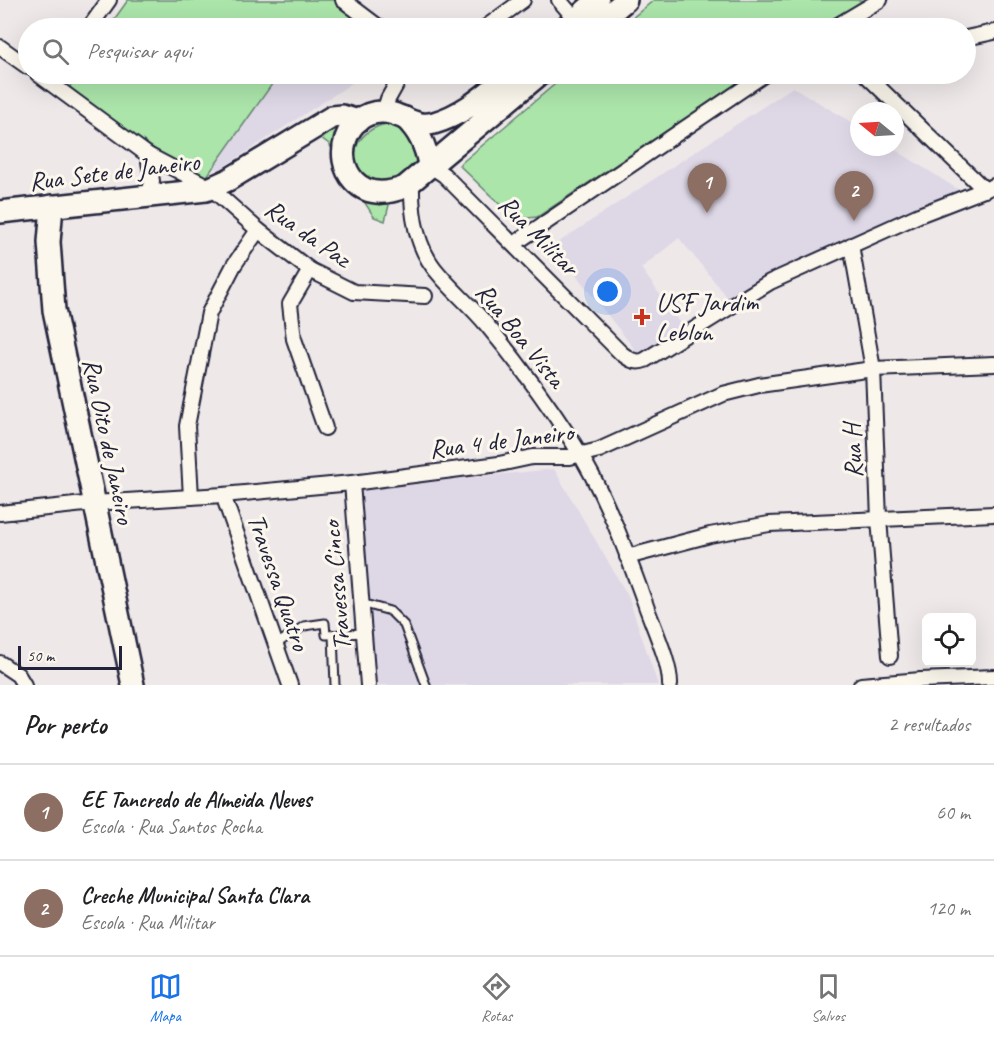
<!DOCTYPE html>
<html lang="pt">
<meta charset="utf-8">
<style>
:root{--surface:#fff;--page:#f2f2f2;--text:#202124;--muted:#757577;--line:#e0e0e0;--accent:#1a73e8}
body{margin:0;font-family:Caveat,sans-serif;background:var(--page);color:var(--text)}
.controls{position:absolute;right:18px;bottom:18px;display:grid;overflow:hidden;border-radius:9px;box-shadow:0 6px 24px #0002}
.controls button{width:54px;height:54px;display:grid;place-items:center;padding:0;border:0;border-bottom:2px solid var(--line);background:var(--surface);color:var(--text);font:30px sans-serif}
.compass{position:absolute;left:850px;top:102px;width:54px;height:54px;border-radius:50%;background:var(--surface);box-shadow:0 6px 24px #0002;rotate:288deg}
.scale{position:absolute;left:18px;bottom:15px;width:104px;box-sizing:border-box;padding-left:6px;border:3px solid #22223b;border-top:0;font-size:16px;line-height:21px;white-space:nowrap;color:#22223b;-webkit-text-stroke:4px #fbf7ec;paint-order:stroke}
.you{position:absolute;left:608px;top:292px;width:21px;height:21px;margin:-15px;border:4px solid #fff;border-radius:50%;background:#1a73e8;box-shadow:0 0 0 9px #1a73e833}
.badge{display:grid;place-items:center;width:39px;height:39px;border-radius:50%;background:var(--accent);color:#fff;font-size:20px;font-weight:700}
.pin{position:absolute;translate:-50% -50px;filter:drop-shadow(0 2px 3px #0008)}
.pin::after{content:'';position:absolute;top:32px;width:21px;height:18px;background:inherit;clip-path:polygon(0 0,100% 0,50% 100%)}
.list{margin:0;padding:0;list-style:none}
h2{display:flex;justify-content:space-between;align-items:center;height:78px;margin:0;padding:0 24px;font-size:26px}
h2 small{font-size:20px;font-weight:400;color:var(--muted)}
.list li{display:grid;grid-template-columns:39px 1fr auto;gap:18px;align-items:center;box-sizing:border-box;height:96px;padding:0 24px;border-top:2px solid var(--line)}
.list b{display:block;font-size:22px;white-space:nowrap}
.list p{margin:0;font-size:20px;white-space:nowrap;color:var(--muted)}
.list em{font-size:20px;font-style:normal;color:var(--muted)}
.icon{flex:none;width:33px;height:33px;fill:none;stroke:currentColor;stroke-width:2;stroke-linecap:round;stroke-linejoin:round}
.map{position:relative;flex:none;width:994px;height:685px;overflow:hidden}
.search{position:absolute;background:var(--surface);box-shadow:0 6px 24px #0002;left:18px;right:18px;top:18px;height:66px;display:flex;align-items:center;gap:15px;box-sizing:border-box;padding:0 21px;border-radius:33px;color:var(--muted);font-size:22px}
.sheet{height:270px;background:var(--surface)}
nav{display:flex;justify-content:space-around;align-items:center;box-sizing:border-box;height:84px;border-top:2px solid var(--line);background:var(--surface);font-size:16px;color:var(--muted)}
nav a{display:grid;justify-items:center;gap:3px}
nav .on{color:var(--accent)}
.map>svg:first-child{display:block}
.built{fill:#ded7e6}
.green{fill:#abe5aa;stroke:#668472;stroke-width:1.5}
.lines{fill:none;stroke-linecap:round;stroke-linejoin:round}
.service-casing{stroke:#22223b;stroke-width:11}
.minor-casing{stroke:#22223b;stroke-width:18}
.primary-casing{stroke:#22223b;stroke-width:26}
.service{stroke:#fbf7ec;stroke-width:7}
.minor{stroke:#fbf7ec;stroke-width:14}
.primary{stroke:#fbf7ec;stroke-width:21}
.poi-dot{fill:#c8321e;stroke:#fbf7ec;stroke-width:2}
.labels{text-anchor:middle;stroke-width:6;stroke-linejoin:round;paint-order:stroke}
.street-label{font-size:26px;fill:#22223b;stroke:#fbf7ec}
.poi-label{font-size:26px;fill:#22223b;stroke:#fbf7ec;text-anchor:start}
</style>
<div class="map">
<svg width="994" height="685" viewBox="0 0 994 685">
<rect width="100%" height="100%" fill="#eee8e9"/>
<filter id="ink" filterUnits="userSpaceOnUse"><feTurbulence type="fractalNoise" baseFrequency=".0167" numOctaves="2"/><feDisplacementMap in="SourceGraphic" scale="12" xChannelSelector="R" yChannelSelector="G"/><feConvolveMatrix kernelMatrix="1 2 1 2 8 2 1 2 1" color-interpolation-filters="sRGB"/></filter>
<g filter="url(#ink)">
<g class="built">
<path d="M283 74H366L220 169 213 168 277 77Z"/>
<path d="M793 87 859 127V147H891L959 190 833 248 733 304 679 238 641 268 686 332 640 356 553 246Z"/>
<path d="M554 469 628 596 658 685H372L357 489Z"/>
</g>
<g class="green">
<path d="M128 0H337L362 19 348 28H108Z"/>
<path d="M654 0H864L821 28H620Z"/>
<path d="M77 74H283L277 77 205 179 198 178 73 94C67 86 72 81 77 74Z"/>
<path d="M567 74H752L537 217 519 219 514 218 459 165Z"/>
<path d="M342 121 336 156 329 144 317 135Z"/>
<path d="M385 124C399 126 415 133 418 148 420 154 418 162 418 168L384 190C377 185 367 180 360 174 357 171 356 165 355 161 353 141 367 129 385 124Z"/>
<path d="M363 200 385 202 389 205 385 221 374 217Z"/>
</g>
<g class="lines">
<g class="service-casing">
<g id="service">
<path d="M361 603 390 611 404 625 426 685"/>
<path d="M333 635 335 685"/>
<path d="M275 645 304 626 325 623 326 635 364 633"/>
</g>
</g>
<g class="minor-casing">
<g id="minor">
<path d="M343 0 380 28"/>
<path d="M559 0 576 20"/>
<path d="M89 28 109 0"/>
<path d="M485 28 523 0"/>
<path d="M833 28 880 0"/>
<path d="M966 38 994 32"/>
<path d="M0 47 28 67"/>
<path d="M38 74 148 155 211 188 258 230 310 270 354 292 425 296"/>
<path d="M865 74 985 190"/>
<path d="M384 112 388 99 402 74"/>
<path d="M148 155 152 181 149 196"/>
<path d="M429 165 444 175 621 353C629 359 635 364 645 360L770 282 919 215 994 186"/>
<path d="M412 181C411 213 416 249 439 274 454 292 471 306 486 324 517 361 546 401 572 441 604 490 625 548 645 603 652 624 671 664 670 685"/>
<path d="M514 244 765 74"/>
<path d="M851 245 873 369 879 519 890 656"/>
<path d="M310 270 290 304 294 339 325 428"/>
<path d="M352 483 368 685"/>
<path d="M223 495 290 685"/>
<path d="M191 497 187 426 209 313 234 265 258 230"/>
<path d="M0 513 94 503 223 495 352 483 499 464 532 457H570L599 450 723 394 759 385 873 369 994 364"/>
<path d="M627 557 710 535 769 524 994 514"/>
<path d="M0 663 18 675 24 685"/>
<path d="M861 685 921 680 994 677"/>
</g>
</g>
<g class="primary-casing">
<g id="primary">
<path d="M565 28 598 0"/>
<path d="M593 28 626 0"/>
<path d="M511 74C487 93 465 114 434 123 414 129 400 111 381 112 346 113 332 157 354 181 368 196 387 194 405 187L540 74"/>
<path d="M405 118C419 131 426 146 429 165"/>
<path d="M52 206 49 242 54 310 133 685"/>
<path d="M0 212 206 190 228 180 332 117 342 116 358 121"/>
</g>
</g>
<use href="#service" class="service"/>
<use href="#minor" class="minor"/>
<use href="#primary" class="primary"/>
</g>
</g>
<path class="poi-dot" d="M639 308h6v6h6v6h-6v6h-6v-6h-6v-6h6z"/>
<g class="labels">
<g class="street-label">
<text transform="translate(114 171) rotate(-7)" y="9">Rua Sete de Janeiro</text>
<text transform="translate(308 233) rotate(35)" y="9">Rua da Paz</text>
<text transform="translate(539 235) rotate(45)" y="9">Rua Militar</text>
<text transform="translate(521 335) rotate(51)" y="9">Rua Boa Vista</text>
<text transform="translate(501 440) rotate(-7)" y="9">Rua 4 de Janeiro</text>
<text transform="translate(109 441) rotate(78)" y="9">Rua Oito de Janeiro</text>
<text transform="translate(852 451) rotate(-92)" y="9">Rua H</text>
<text transform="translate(279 582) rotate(71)" y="9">Travessa Quatro</text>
<text transform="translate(336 586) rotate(-95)" y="9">Travessa Cinco</text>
</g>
<g class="poi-label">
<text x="656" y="311">USF Jardim<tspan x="656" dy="30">Leblon</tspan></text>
</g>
</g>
</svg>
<div class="controls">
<button><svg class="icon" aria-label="locate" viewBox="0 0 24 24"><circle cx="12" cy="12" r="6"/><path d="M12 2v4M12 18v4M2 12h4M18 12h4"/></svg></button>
</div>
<svg class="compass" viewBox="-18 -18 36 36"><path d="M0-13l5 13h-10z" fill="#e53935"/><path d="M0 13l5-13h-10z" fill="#757577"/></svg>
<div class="scale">50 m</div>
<div class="you"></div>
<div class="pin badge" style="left:707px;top:213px;background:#8d6e63">1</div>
<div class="pin badge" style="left:854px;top:221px;background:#8d6e63">2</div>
<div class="search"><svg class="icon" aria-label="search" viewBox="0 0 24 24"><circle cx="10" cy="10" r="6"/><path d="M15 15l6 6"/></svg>Pesquisar aqui</div>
</div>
<section class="sheet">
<h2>Por perto<small>2 resultados</small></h2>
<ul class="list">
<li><span class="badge" style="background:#8d6e63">1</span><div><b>EE Tancredo de Almeida Neves</b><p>Escola · Rua Santos Rocha</p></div><em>60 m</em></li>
<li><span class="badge" style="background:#8d6e63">2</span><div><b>Creche Municipal Santa Clara</b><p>Escola · Rua Militar</p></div><em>120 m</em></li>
</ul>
</section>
<nav>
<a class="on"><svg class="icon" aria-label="map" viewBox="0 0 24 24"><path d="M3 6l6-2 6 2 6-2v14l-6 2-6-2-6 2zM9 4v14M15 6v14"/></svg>Mapa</a>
<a><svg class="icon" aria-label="directions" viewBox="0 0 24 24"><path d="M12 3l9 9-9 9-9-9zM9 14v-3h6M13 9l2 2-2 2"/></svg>Rotas</a>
<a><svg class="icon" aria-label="saved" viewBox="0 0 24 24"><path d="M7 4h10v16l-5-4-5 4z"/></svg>Salvos</a>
</nav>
